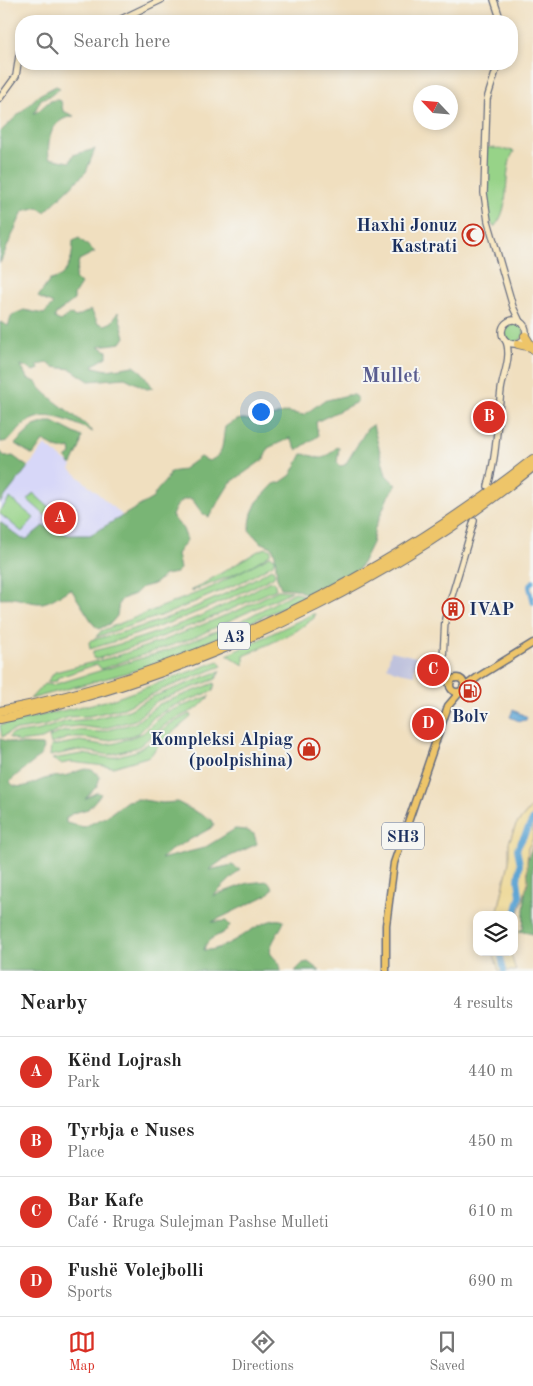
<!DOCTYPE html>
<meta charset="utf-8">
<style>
:root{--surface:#fff;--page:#f6f6f6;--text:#222;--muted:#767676;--line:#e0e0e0;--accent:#d93025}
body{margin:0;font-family:"Old Standard TT",serif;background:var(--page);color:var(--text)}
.controls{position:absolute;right:15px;bottom:15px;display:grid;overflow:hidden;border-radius:10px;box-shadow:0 2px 8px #0003}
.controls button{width:45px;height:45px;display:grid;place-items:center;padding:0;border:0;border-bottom:1px solid var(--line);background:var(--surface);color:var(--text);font:25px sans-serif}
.compass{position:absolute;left:413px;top:85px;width:45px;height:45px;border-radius:50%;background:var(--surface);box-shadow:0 2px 8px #0003;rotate:296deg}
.you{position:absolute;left:260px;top:411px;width:18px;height:18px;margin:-12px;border:4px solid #fff;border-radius:50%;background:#1a73e8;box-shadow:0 0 0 8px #1a73e833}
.badge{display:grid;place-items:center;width:32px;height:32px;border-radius:50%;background:var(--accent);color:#fff;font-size:16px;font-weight:700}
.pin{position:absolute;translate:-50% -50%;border:2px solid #fff;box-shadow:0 1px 5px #0006}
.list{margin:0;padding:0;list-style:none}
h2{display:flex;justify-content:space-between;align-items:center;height:65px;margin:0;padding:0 20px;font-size:21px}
h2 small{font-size:16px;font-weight:400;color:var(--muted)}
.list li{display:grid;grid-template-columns:32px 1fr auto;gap:15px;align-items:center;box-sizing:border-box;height:70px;padding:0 20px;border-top:1px solid var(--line)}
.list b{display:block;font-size:19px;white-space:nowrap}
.list p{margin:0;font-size:16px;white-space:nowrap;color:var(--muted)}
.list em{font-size:16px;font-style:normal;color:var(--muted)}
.icon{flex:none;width:28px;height:28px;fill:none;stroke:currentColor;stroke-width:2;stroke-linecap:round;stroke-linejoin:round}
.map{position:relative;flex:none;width:533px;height:971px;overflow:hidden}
.search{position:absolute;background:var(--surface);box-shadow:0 2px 8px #0003;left:15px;right:15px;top:15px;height:55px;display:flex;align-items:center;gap:12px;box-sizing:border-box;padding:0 18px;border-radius:20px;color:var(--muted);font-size:19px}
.sheet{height:345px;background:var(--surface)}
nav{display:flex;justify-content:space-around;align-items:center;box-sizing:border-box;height:70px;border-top:1px solid var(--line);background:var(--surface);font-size:14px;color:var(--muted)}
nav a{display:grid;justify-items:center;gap:2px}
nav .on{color:var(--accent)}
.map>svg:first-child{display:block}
.built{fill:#d7d7f8}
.industrial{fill:#bfc2dd}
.green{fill:#97d388;stroke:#598173}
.forest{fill:#79b574;stroke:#4a7269}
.sand{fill:#eeda9e;stroke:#84847e}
.water{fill:#5ea5d4;stroke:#3c6a99}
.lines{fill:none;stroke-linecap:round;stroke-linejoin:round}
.canal{stroke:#5ea5d4;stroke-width:4}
.river{stroke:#5ea5d4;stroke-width:6}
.secondary-casing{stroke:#666d80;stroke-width:8}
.primary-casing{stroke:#666d80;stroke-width:9}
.highway-casing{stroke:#666d80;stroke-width:10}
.secondary{stroke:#f8e8c3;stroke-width:5.5}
.primary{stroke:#eec569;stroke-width:6}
.highway{stroke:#eec569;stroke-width:8}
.labels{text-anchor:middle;stroke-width:4;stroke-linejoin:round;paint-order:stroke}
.shield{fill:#f6f6f2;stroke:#5d6b8a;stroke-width:1}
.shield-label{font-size:16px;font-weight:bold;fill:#1b2f5e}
.poi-label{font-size:18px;font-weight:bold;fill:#1b2f5e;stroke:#f6f6f2;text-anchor:end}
.quarter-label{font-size:20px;font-weight:bold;fill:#595c8f;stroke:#f6f6f2}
</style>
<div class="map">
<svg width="533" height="971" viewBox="0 0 533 971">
<rect width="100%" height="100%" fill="#f6f6f2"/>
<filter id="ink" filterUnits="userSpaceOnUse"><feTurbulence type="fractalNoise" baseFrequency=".02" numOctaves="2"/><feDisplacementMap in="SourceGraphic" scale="10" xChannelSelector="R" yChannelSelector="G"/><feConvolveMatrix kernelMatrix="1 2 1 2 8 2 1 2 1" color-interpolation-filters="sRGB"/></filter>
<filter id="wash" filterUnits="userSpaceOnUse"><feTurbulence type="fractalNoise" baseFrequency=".0096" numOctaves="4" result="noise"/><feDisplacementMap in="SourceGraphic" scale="20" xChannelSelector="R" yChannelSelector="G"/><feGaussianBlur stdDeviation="1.12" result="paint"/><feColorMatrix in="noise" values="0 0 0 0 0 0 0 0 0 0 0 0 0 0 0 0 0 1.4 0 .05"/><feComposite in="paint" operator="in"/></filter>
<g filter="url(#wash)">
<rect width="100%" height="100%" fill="#f0dfbf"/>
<path class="built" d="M45 445 72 466 70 469 122 515 105 528 90 535H68L43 526 27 539H22L0 522V503Z"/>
<path class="industrial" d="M391 651 416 657 414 675 395 671 387 667Z"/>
<g class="green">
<path d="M486 147 514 151C501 174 513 207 494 227 482 215 485 164 486 147Z"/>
<circle cx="514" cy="332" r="10"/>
<path d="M33 493 52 510 50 515 46 516 28 500Z"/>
<path d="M10 498 34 518 22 532 0 514V511Z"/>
<path d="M59 514 69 520 55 527 49 523Z"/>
<path d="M267 548 271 550V553C247 571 219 581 191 591L260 550Z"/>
<path d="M270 556 275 558 273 564 246 580 169 613 96 637 101 631 212 587Z"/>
<path d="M271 569H273L275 574 273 577C212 609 156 629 90 649L89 642 91 640C150 627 219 601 271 569Z"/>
<path d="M270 581 274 582 276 589C217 617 159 639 97 659L93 658V651C154 636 216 613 270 581Z"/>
<path d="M278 590 292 591 193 638 101 669 97 664 57 678V681L47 682 55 672 117 656 165 640 241 609Z"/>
<path d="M295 592 306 597 181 654 133 671 30 699 44 684 53 685 172 649 243 620Z"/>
<path d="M313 614H315L314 618 296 631 244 656V665L227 655Z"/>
<path d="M219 661 222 666 161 690 124 708 89 716 69 717 43 726 12 731 2 737 0 725 114 699Z"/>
<path d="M220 671 216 679 157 701 135 720 102 729 78 726 63 728 42 739 26 741 19 742 9 737 12 734 40 730 67 721 92 719 129 710 152 697Z"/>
<path d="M215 683 213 691 171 707 154 717 139 733 124 738 103 741 87 738H68L51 744 49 737 65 731 78 730 100 732 135 723 159 704Z"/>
<path d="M210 696 198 708 169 722 138 747 109 755 79 750 50 756 51 746 80 741 103 745 116 743 143 733 164 713Z"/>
<path d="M190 714 191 717 162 741 150 756 113 767 71 762 61 764 52 759 82 754 110 758 136 751 149 743 170 724Z"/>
</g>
<g class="forest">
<path d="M56 86 60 88 50 96 41 99 34 113C43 111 47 96 61 101L63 111 74 116C51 119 47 139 49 158L70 162 73 155 95 149 86 172 45 212 38 207 23 211 0 263V132L39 95Z"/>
<path d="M79 238 95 252 79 260 75 278 81 284 74 295V300L56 314 54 318 61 321 69 314 76 317 91 310 98 323 105 325 112 322 118 312 125 337 121 343 99 346 107 351V357L93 365 94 367 107 370 134 366 142 372 153 388 147 389 125 378 89 381 71 369 53 367 48 363 37 365 39 369 34 371 21 365 27 378 36 382C45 398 79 416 93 432 68 420 40 405 18 430 12 437 10 442 0 442V322L8 326 12 315 24 310 44 314 53 304 38 297 50 280C69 277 73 257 73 241Z"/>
<path d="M348 395H354L357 397V402L316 422 318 436 297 450 290 438 268 448 264 459 230 483 209 517 202 513 192 499C181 497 175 507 172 516L183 529 187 540 177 554 180 569 176 573 165 575 154 584 142 587 135 594 122 599 119 603 117 616 111 623 99 629 94 625 71 589C62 593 51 602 42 603 27 604 14 594 0 599V522L22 539H27L43 526 68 535H90L153 498C157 487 167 483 170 472L182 470 200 457 209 461C225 455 222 442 225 427 240 416 246 417 262 426L260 421 286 412 304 415 323 401Z"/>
<path d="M46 422H53L82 437 80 447 72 464H70L66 458 71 454 70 448C58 452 54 446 43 441L33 455 15 444 34 426Z"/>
<path d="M373 425 386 475 396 485 388 497 375 528 372 543 359 569 309 596 296 589 281 588 277 578 275 554 272 547 260 542 249 530 252 513 257 502 274 484 281 482 291 475 302 454C323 456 318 465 337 447L339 448 337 463 340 466 345 465 367 429Z"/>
<path d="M0 451 5 457 13 456 28 467 0 503Z"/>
<path d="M0 739 18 744 42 745 44 749C38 763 19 770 10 782L14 786C28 789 35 781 48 778 54 776 62 777 68 775 81 770 90 764 100 777L97 786 85 799 97 792 101 794 88 809 73 813 66 818V823L84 827 107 816 127 801 137 799 162 803 177 802 212 820 214 824 211 828 171 850 161 859 204 848 235 829 246 830 254 834 257 844 224 859 209 870 232 865 240 870 213 896 248 883 268 881 273 888 267 895 212 922 226 921 230 925C225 937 206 935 204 950 229 953 264 912 284 921 282 929 267 946 271 954 276 961 280 961 281 971H0Z"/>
<path d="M533 846V934L519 931 523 929 527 861Z"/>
<path d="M308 962 320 971H295L303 963Z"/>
</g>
<g class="sand">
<path d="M533 805V839L528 848 527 862 528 882 514 930V915H497L509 862V842L516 825Z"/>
<path d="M493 952H510L516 971H499Z"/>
</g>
<path class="water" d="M513 710 527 717 526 720 519 721 510 717Z"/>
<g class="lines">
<path class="canal" d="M533 581 529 587 533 603"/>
<g class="river">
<path d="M514 918 520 895 518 880 520 864 517 849 533 819"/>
<path d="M500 952 504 971"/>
</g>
</g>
</g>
<g filter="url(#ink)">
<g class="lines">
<g class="secondary-casing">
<g id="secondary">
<path d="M494 0 501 21"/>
<path d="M117 21 161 0"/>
<path d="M498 64 487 99 484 193 488 221 513 307 520 322"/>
<path d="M0 98 16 76 21 42"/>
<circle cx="514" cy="332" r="12"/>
<path d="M488 486C497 454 497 423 501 390 503 375 512 357 506 341"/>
<path d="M450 687 443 659 445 619 474 521"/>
</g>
</g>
<g class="primary-casing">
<g id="primary">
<circle cx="457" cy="685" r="7"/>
<path d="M463 688 478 677 533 643"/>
<path d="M386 971V925L394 863 448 706 460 692"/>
</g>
</g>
<g class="highway-casing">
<g id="highway">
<path d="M525 336 533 349"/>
<path d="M518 344 531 347"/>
<path d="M0 711C189 675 382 578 533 459"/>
<path d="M0 719C26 714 52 706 77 699 239 654 402 573 533 467"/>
</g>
</g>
<use href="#secondary" class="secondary"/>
<use href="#primary" class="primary"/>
<use href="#highway" class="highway"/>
</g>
</g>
<defs>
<g id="mosque-ring" transform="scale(1.125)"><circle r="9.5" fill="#f6f6f2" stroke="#c8321e" stroke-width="1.5"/><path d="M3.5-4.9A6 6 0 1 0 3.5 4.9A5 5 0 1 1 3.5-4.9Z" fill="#c8321e"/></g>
<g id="building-ring" transform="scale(1.125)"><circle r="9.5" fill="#f6f6f2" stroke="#c8321e" stroke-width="1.5"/><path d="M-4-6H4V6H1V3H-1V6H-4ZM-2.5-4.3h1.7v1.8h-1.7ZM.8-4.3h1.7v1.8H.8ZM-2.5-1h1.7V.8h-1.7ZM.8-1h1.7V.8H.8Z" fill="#c8321e"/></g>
<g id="fuel-ring" transform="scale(1.125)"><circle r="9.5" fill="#f6f6f2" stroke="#c8321e" stroke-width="1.5"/><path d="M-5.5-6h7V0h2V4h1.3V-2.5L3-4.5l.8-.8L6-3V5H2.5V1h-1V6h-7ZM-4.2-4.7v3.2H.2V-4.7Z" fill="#c8321e"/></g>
<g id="shop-ring" transform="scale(1.125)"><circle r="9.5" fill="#f6f6f2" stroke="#c8321e" stroke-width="1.5"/><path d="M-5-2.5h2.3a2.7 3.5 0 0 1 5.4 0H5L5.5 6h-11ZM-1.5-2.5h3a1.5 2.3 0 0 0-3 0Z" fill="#c8321e"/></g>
</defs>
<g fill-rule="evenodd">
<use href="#mosque-ring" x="473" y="235"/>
<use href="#building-ring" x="453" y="609"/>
<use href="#fuel-ring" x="470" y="691"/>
<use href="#shop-ring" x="309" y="749"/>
</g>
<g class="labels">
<g class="shield">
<rect x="218" y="622.5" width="32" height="27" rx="4"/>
<rect x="382" y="822.5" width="42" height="27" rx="4"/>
</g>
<g class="shield-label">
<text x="234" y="642">A3</text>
<text x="403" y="842">SH3</text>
</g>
<g class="poi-label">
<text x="457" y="231">Haxhi Jonuz<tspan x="457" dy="21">Kastrati</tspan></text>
<text x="469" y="615" text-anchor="start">IVAP</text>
<text x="470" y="722" text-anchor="middle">Bolv</text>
<text x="293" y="745">Kompleksi Alpiag<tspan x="293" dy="21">(poolpishina)</tspan></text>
</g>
<g class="quarter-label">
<text x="391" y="382">Mullet</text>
</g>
</g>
</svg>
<div class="controls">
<button><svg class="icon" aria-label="layers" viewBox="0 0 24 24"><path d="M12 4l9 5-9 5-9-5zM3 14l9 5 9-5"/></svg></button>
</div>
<svg class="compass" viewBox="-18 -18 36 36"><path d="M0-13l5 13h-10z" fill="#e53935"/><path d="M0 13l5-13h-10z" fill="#767676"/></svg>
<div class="you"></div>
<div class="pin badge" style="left:60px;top:518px">A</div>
<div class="pin badge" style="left:489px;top:417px">B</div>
<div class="pin badge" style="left:433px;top:670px">C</div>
<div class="pin badge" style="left:428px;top:724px">D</div>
<div class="search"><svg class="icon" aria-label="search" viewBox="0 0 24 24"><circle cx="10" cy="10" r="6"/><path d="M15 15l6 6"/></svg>Search here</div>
</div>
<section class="sheet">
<h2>Nearby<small>4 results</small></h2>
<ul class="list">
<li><span class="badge">A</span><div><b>Kënd Lojrash</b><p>Park</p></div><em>440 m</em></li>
<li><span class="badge">B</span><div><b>Tyrbja e Nuses</b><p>Place</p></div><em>450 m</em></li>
<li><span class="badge">C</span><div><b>Bar Kafe</b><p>Café · Rruga Sulejman Pashse Mulleti</p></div><em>610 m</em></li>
<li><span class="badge">D</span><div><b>Fushë Volejbolli</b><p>Sports</p></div><em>690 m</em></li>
</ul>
</section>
<nav>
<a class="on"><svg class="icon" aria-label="map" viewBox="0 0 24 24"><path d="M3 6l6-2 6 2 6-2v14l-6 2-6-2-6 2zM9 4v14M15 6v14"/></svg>Map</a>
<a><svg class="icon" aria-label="directions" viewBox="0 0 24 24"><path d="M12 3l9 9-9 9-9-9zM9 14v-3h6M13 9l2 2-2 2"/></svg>Directions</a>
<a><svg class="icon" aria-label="saved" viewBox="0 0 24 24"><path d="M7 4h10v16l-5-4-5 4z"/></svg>Saved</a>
</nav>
